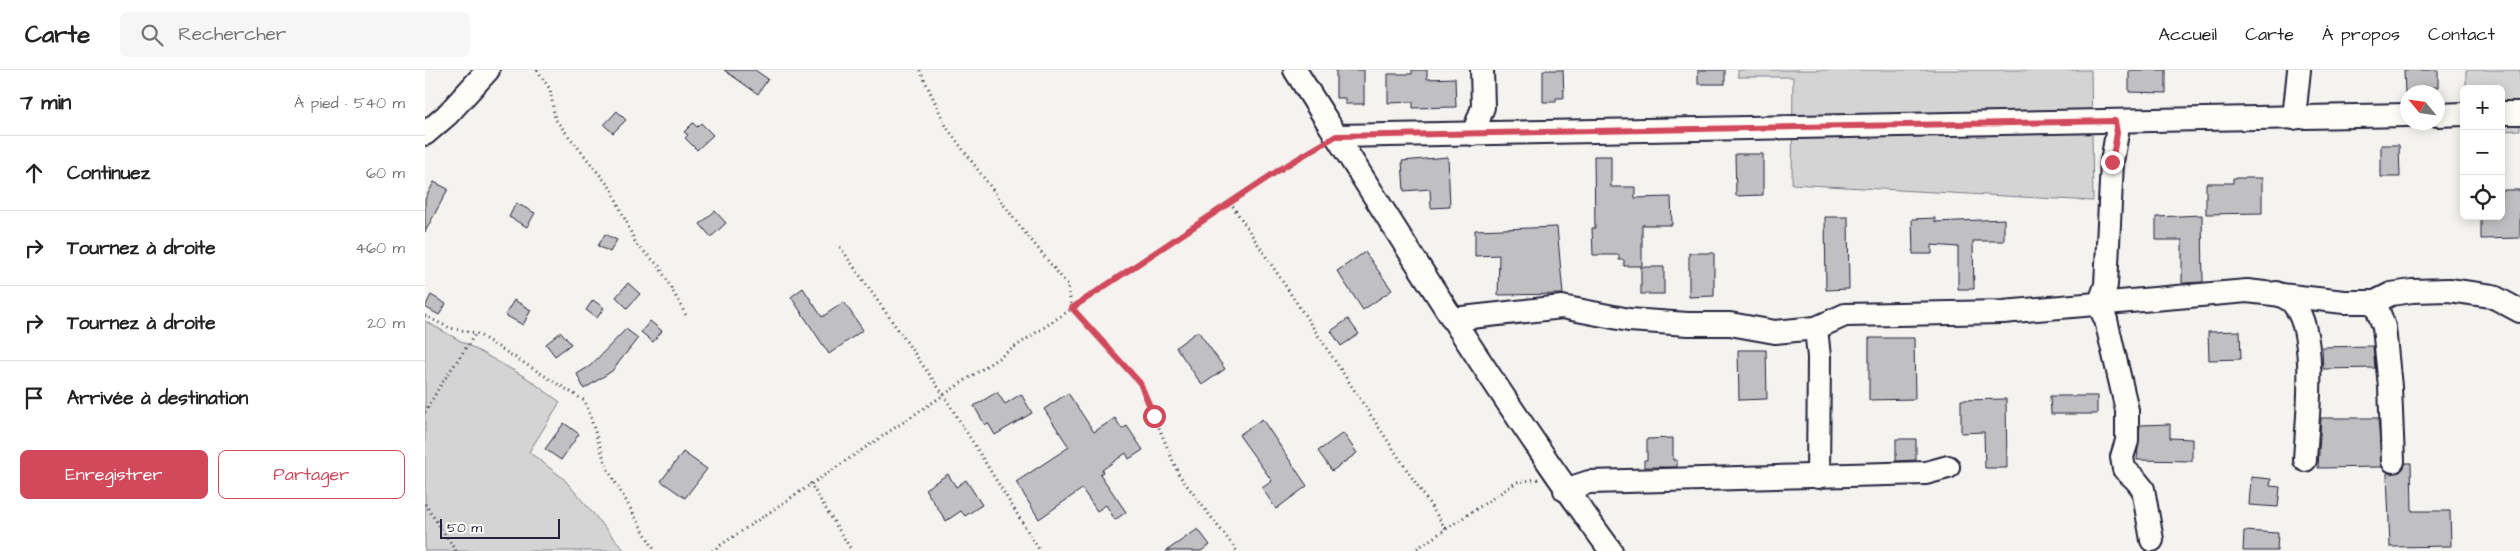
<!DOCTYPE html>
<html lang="fr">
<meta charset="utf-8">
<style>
:root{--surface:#fff;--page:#f6f6f6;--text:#222;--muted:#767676;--line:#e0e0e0;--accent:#d1495b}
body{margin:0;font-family:"Architects Daughter",sans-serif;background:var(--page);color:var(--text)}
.controls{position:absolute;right:15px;top:15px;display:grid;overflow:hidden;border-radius:8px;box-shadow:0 2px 12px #0003}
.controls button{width:45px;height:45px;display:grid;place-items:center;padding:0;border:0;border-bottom:1px solid var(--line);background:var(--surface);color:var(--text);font:25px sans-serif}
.compass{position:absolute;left:1975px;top:15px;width:45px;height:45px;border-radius:50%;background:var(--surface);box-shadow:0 2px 12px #0003;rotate:299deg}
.scale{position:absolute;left:15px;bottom:12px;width:120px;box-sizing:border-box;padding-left:5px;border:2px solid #22223b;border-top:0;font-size:14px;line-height:18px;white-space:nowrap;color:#22223b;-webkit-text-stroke:4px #fdfcf7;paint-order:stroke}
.stop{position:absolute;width:15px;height:15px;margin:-11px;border:4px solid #d1495b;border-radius:50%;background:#fff}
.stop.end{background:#d1495b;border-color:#fff;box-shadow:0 1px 5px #0008}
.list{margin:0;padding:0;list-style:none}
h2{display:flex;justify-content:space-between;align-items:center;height:65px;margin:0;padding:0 20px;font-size:21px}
h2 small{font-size:16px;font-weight:400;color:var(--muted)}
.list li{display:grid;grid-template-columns:32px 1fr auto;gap:15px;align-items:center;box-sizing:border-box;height:75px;padding:0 20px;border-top:1px solid var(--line)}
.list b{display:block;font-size:19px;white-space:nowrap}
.list em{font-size:16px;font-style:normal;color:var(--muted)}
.actions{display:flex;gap:10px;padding:15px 20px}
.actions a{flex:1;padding:11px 0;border:1px solid var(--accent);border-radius:8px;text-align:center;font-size:18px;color:var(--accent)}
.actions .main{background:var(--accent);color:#fff}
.icon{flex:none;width:28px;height:28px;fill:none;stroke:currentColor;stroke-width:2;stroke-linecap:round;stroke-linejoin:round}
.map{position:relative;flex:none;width:2095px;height:481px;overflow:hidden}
header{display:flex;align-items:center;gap:30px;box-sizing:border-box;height:70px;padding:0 25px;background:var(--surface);border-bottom:1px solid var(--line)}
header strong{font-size:24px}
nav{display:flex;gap:28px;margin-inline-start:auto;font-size:18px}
.search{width:350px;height:45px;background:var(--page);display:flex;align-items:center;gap:12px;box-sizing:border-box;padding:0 18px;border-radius:8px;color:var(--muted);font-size:19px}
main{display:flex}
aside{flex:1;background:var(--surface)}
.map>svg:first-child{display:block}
.green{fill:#d5d4d5;stroke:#7c7b88}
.building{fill:#c0bfc2;stroke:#22223b}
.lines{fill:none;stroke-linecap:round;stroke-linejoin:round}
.minor-casing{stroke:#22223b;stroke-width:26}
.path{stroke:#22223b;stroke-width:3;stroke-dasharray:1 4;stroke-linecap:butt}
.minor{stroke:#fdfcf7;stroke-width:22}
.route{stroke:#d1495b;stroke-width:6}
</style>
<header>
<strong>Carte</strong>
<div class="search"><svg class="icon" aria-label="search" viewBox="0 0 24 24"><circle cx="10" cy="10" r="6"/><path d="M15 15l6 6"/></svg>Rechercher</div>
<nav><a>Accueil</a><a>Carte</a><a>À propos</a><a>Contact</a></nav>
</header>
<main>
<aside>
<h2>7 min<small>À pied · 540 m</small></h2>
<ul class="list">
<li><svg class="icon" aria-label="ahead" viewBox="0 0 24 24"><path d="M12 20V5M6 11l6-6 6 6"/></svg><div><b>Continuez</b></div><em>60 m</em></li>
<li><svg class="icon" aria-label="right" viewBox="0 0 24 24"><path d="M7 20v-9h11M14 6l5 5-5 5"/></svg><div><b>Tournez à droite</b></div><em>460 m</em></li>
<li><svg class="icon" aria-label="right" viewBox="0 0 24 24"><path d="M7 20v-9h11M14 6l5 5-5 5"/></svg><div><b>Tournez à droite</b></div><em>20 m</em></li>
<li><svg class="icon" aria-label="arrive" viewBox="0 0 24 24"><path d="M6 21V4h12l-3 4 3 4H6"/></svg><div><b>Arrivée à destination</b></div></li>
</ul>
<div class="actions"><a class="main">Enregistrer</a><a>Partager</a></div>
</aside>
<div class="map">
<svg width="2095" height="481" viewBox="0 0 2095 481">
<rect width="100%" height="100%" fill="#f4f3ef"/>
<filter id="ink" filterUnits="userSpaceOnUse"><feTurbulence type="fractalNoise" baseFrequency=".02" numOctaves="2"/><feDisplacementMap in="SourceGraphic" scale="10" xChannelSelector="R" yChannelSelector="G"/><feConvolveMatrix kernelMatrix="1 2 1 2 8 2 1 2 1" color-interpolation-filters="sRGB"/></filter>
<g filter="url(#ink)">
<g class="green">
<path d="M1313 0H1666L1668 131 1367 114 1368 7H1313Z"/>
<path d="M2041 0H2095V60L2076 61V19H2041Z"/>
<path d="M0 251 102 308 135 332 104 382 138 408 200 481H0Z"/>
</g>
<g class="building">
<path d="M299 0H330L343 9 333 24Z"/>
<path d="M911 0H939V34H920V28H911Z"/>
<path d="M987 0H1002V9L1030 8 1031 37 988 38V32L963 33V4H987Z"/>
<path d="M1118 0H1138L1139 28H1131V32H1118Z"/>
<rect x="1273" y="0" width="27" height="14"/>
<path d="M1704 0H1741V23L1704 22Z"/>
<path d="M1979 0H2013V17L1993 18V22L1980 23Z"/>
<path d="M192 41 201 50 188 63 179 55Z"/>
<path d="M268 53 272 57 276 53 288 65 272 80 260 68 263 65 259 62Z"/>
<path d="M1956 75H1974L1975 107H1956Z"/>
<path d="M1310 84H1338V125L1311 126Z"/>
<path d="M1169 86H1186V117H1210V128L1246 127 1247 155H1217V196H1199V190H1194V185H1168L1167 158H1170Z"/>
<path d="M1023 87 1025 137 1006 138 1005 119 979 121 977 91Z"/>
<path d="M1808 108H1837V143L1781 144V113H1808Z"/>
<path d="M9 112 23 119 0 162V129Z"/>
<path d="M2076 120H2095V168L2056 169V146H2076Z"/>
<path d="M91 133 110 143 102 157 84 147Z"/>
<path d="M290 141 301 153 286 167 275 154Z"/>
<path d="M1777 145 1778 212 1757 213V170H1731V147Z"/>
<path d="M1400 147H1423L1424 219 1401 220Z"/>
<path d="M1510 148V152L1579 149V171H1548L1549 219H1533V177L1507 175V184H1488L1487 149Z"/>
<path d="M1132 157 1138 224 1073 225 1074 185 1050 186V160Z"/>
<path d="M180 164 192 170 185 182 173 176Z"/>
<path d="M940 182 967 220 938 240 912 201Z"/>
<path d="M1264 183H1289V226L1264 227Z"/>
<rect x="1216" y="197" width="23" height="27"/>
<path d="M203 213 215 224 202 238 191 227Z"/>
<path d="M378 218 397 247 419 232 438 260 404 284 366 227Z"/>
<path d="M6 225 21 234 14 245 0 237Z"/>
<path d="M89 230 106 240 98 255 80 245Z"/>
<path d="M168 230 179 238 172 248 161 240Z"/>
<path d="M923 249 934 264 916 276 906 261Z"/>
<path d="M225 251 237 261 228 272 216 262Z"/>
<path d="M201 259 213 268 187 301 159 319 152 304 165 296Z"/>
<path d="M773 261 800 299 777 315 751 277Z"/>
<path d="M1815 261 1816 289 1784 290 1783 262Z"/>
<path d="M136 262 146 274 130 286 121 274Z"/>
<path d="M1444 268H1489L1490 329 1444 330Z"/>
<path d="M1948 276 1950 298 1898 299 1897 277Z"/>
<path d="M1313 280H1341L1342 329 1314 330Z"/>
<path d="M572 322 580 334 596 324 607 343 570 365 563 353 560 355 549 336Z"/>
<path d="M643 323 669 362 690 348 697 359 702 356 718 380 704 389 701 383 677 400 678 402 675 404 701 442 690 450 681 435 672 441 657 419 614 449 591 412 644 377 619 339Z"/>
<path d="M1625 326H1672V344H1626Z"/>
<path d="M1581 329 1582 398H1560L1559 362 1536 363V330Z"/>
<path d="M1896 348H1953L1957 397 1893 398Z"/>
<path d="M837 349 882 416 851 439 837 418 847 411 814 365Z"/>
<path d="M139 353 154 364 136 390 120 379Z"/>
<path d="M1745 354V368L1767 369V391L1712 390 1715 355Z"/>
<path d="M918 363 932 383 907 401 893 381Z"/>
<path d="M1248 368V390H1252V397H1219V390H1222V369Z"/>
<path d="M1471 369H1491V390L1471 391Z"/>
<path d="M258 382 282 399 260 428 236 411Z"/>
<path d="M1981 393H1986L1987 441H2025L2026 476 1965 477 1962 403 1975 402Z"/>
<path d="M523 404 531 417 541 410 557 435 540 446 536 441 521 451 500 419Z"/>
<path d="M1826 407 1846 409 1845 416 1855 417 1853 437 1824 435Z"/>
<path d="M773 459 785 475 776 481H741Z"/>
<path d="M1819 461 1853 463 1852 481H1818Z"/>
</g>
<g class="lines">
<g class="minor-casing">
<g id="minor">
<path d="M870 0C972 162 1073 326 1186 481"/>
<path d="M2076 43H2095"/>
<path d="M2012 45 2039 44"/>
<path d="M1869 48 1874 0"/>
<path d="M1690 51 1692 63 1687 92 1681 215 1674 235 1681 250 1702 340V371L1697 387 1699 399 1710 409 1718 419 1727 470"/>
<path d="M0 64 22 45 63 0"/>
<path d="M1048 64 1058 37 1057 0"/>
<path d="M911 66 1982 45"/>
<path d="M1851 223C1857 226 1867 230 1870 236 1893 267 1882 351 1880 390"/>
<path d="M1950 232 1959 257 1965 317 1968 391"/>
<path d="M1028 249 1137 237 1204 250 1263 254H1305L1350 262 1391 258 1420 245 1578 242 1822 221 1919 232H1950L1966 224 1987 221 2024 220 2067 226 2095 241"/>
<path d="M1391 258 1394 287 1393 407"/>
<path d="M1140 420 1164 412 1501 403 1523 397"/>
</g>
</g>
<g class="path">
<path d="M112 0 125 19 130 49 187 120 211 174 234 196 262 247"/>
<path d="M495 0 522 58 593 154 642 214 647 238 715 313 754 405 812 481"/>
<path d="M805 132 1021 459"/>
<path d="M415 177 518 324 615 481"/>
<path d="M0 246 25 258 51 263 160 331 182 398 230 481"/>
<path d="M0 342 15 316 51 263"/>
<path d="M385 413 427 481"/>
<path d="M0 434 31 481"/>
<path d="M287 481 805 132 896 75"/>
<path d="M988 481 1092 412 1113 409"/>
</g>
<use href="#minor" class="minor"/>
</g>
</g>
<g class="lines" filter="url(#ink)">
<path class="route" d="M729 346 715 313 647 238 857 98 911 66 1690 51 1692 63 1687 92"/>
</g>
</svg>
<div class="controls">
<button>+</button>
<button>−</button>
<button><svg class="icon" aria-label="locate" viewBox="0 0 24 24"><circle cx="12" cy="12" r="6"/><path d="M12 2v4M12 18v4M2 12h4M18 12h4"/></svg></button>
</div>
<svg class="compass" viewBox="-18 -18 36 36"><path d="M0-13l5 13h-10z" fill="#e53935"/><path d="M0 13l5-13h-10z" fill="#767676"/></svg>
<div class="scale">50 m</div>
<div class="stop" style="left:729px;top:346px"></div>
<div class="stop end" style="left:1687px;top:92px"></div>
</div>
</main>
